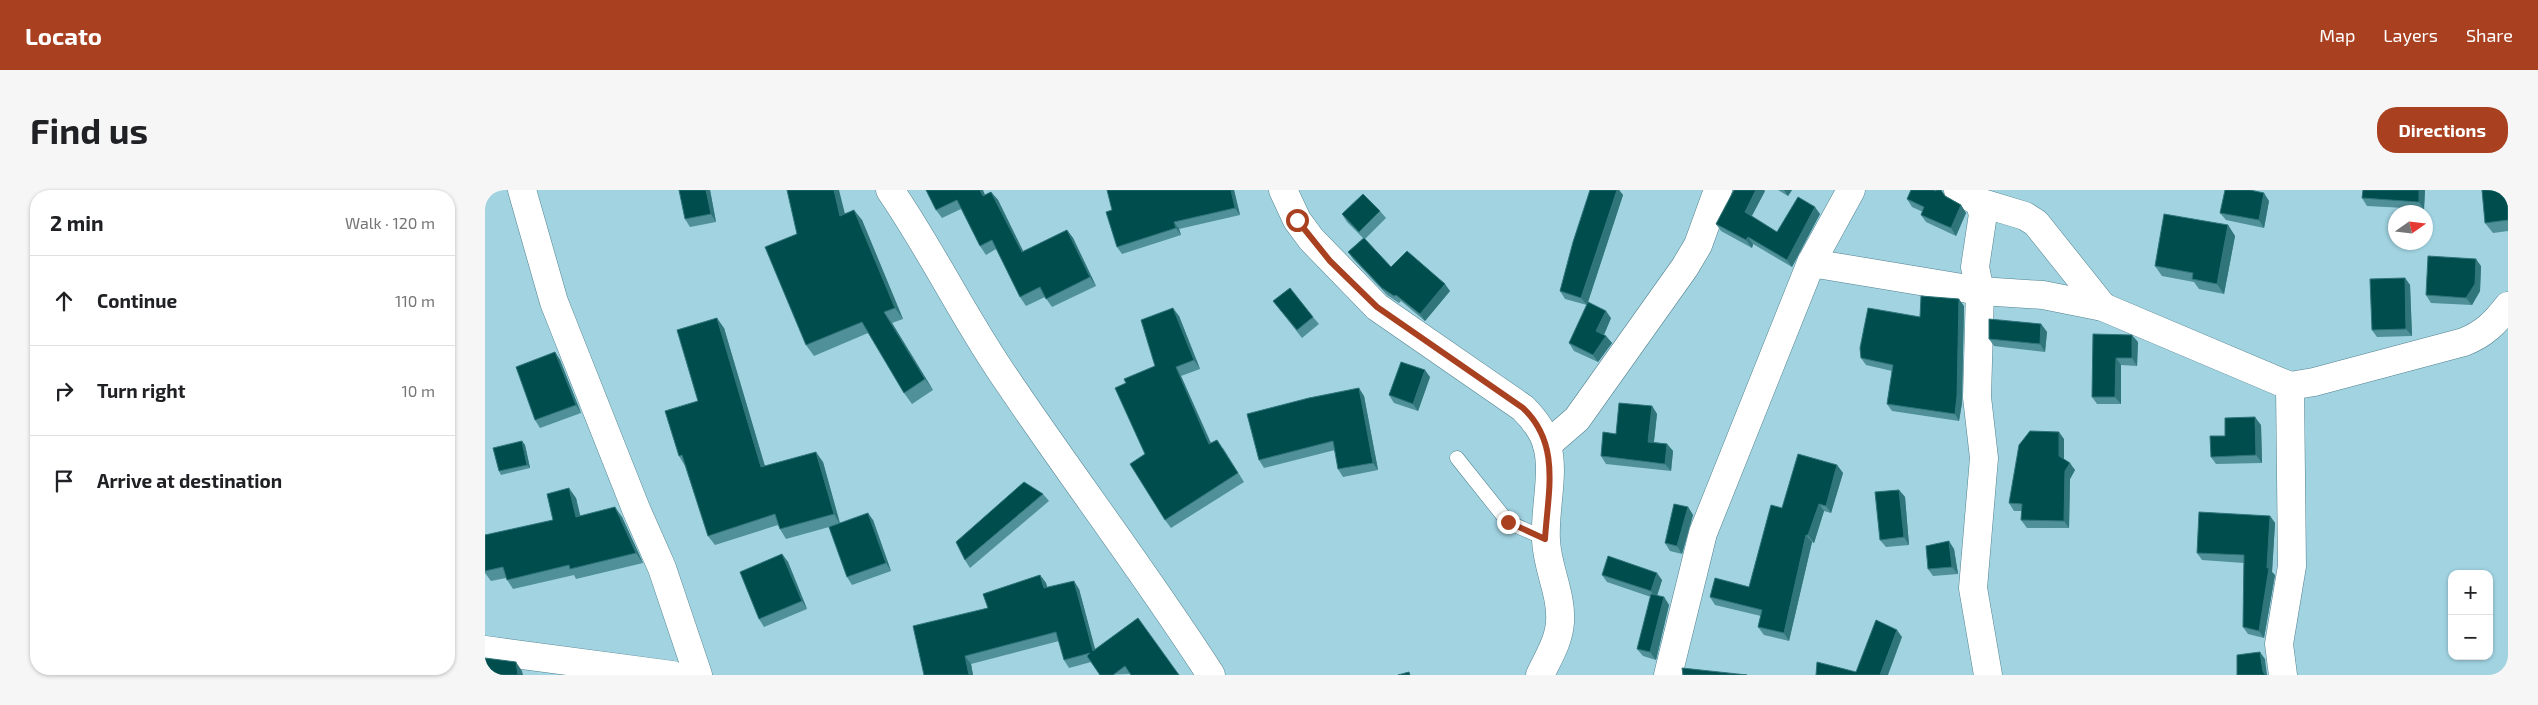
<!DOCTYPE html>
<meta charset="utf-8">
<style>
:root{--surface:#fff;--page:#f6f6f6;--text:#202124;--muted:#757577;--line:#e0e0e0;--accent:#a94121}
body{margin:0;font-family:"Exo 2",sans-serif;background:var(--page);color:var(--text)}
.controls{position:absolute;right:15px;bottom:15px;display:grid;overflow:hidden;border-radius:10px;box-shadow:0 1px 4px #0004}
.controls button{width:45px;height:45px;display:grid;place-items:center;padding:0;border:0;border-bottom:1px solid var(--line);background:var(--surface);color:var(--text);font:25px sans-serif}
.compass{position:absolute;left:1903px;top:15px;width:45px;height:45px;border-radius:50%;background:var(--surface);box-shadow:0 1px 4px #0004;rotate:76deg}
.stop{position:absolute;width:15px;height:15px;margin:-11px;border:4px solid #a94121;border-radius:50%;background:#fff}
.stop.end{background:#a94121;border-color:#fff;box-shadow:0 1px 5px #0008}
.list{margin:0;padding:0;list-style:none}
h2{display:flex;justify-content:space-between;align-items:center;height:65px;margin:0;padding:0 20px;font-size:21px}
h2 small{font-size:16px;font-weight:400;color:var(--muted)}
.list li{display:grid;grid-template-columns:32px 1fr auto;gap:15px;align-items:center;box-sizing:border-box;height:90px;padding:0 20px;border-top:1px solid var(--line)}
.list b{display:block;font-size:19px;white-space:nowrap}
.list em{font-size:16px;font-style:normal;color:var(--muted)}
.icon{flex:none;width:28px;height:28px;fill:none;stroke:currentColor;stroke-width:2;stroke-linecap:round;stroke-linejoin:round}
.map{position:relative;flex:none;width:2023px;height:485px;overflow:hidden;border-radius:20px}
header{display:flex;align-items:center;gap:30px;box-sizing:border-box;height:70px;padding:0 25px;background:var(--accent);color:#fff}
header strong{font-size:24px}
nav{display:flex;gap:28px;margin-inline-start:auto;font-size:18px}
.intro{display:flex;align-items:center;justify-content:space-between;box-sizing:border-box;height:120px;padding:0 30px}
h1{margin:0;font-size:35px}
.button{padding:12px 22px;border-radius:20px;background:var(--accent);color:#fff;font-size:18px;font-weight:700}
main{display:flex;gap:30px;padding:0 30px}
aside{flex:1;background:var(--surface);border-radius:20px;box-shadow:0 1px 4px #0004}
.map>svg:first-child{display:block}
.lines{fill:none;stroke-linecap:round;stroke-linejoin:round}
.lane-casing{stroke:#52828f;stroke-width:15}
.street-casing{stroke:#52828f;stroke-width:29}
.lane{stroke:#fff;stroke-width:14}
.street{stroke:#fff;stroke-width:28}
.wall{fill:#509098}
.shaded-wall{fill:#30757a}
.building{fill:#004d4e;stroke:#30757a}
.route{stroke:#a94121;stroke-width:6}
</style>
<header>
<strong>Locato</strong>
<nav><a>Map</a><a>Layers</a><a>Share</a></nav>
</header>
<div class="intro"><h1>Find us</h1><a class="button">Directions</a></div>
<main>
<aside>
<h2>2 min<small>Walk · 120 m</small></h2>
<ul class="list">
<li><svg class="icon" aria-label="ahead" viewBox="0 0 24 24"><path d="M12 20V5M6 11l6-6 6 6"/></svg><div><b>Continue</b></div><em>110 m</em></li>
<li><svg class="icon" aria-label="right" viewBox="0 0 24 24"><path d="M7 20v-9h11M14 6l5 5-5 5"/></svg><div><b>Turn right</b></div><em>10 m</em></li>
<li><svg class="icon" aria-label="arrive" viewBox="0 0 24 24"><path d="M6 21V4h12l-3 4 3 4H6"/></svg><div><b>Arrive at destination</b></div></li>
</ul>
</aside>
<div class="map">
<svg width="2023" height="485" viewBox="0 0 2023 485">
<rect width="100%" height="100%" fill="#a1d3e1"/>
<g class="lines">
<g class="lane-casing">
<path id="lane" d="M972 268 1023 332 1061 349"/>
</g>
<g class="street-casing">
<g id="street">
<path d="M37 0 69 112 151 319 177 378 213 485"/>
<path d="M405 0C445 58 476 122 515 180 584 283 659 381 726 485"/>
<path d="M798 0 812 30 826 49 892 117 1038 218C1048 228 1058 240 1062 255 1070 283 1059 321 1061 350 1062 378 1077 404 1075 432 1074 451 1063 468 1055 485"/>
<path d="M1473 0 1494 12 1498 24 1490 77 1495 101 1492 207 1499 268 1488 398 1503 485"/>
<path d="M1494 12 1540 26 1551 33 1618 117"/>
<path d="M1326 73 1495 101 1558 105 1618 117 1805 196 1829 192 1979 152C1999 144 2010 133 2023 116"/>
<path d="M1062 255 1092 229 1200 77 1213 55 1233 0"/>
<path d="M0 460 187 485"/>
<path d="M1183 485 1218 343 1326 73 1366 0"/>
<path d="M1798 485 1794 454 1807 376 1805 196"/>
</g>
</g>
<use href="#lane" class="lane"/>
<use href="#street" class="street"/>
</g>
<g class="wall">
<path d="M225 0 231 32 205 37 200 29Z"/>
<path d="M441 0 500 5 506 2 513 10 538 61 582 40 588 48 611 96 567 117 560 107 541 116 535 107 511 59 501 65 495 56 476 19 457 28 451 20Z"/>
<path d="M749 0 755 25 694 39 696 45 637 64 632 57 627 20Z"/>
<path d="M1105 0H1134L1138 5 1102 115 1080 109 1075 101Z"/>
<path d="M1293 0H1307L1303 6Z"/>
<path d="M1878 0H1940L1939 19 1882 16 1877 8Z"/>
<path d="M2023 0V41L2008 43 2000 33Z"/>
<path d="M1280 1 1267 26 1292 42 1335 24 1307 77 1268 54 1267 58 1236 41 1231 34Z"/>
<path d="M1460 6 1476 15 1481 23 1471 46 1441 32 1436 25 1438 22 1427 17 1422 9Z"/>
<path d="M1784 11 1779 38 1741 30 1735 23Z"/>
<path d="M895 21 901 28 880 49 906 77 965 101 940 131 916 111 914 113 902 105 868 69 863 62 878 48 862 32 857 24Z"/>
<path d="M360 24 377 30 418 129 407 133 448 200 427 214 419 203 383 143 329 166 321 155Z"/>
<path d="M1743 35 1750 46 1739 104 1714 99 1709 92 1677 86 1670 76Z"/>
<path d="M1996 76 1995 101 1987 115 1946 113 1941 105Z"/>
<path d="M1920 88 1925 95 1927 146 1892 147 1887 140Z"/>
<path d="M788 111 828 127 834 134 817 148Z"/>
<path d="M1479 116 1477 213 1474 231 1407 221 1402 214 1407 181 1381 175 1376 168 1435 127Z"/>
<path d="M694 126 715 179 696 186 726 253 738 258 759 292 686 338 680 330 660 264 641 193 670 176Z"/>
<path d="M1126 128 1119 145 1121 146 1127 153 1113 172 1089 161 1084 153Z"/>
<path d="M1556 134 1562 142 1560 162 1509 156 1504 149Z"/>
<path d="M239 138 280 276 338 272 355 333 388 330 406 381 367 395 362 387 344 337 301 349 295 339 293 335 230 355 223 346 200 276 194 266Z"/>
<path d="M1608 144 1653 152 1652 176 1636 175V214H1612L1607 207Z"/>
<path d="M70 162 75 170 96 223 55 238 50 230Z"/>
<path d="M945 187 933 221 909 213 904 205Z"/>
<path d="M879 206 893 280 858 287 853 279 850 260 779 278 774 270Z"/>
<path d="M1167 216 1172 224 1169 252 1182 254 1188 261 1186 281 1121 274 1116 266 1131 244Z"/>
<path d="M1776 235 1777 273 1731 274 1726 267 1740 246Z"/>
<path d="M1579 249V269L1590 280 1585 289 1584 338H1542L1536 330 1537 321H1529L1524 313Z"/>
<path d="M37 251 40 255 45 278 16 285 14 281Z"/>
<path d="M1352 275 1358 283 1346 323 1339 321 1329 353 1327 352 1304 451 1279 445 1273 437 1276 426 1230 415 1225 407 1264 397 1297 318Z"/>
<path d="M1414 300 1420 307 1424 355 1401 357 1395 350Z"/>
<path d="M558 304 564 311 485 378 480 370Z"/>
<path d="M91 308 95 326 137 327 158 373 91 389 89 385 28 399 21 388 6 391 0 383V345L68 330Z"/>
<path d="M1203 317 1208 325 1197 364 1185 361 1180 353Z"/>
<path d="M1785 326 1790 333 1787 382 1790 385 1779 448 1763 444 1758 437 1759 373 1717 370 1712 363Z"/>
<path d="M1469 359 1473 384 1448 386 1443 379Z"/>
<path d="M297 364 303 372 322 419 279 437 274 429Z"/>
<path d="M555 385 561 393 562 398 594 399 610 459 653 428 646 484 615 485 606 472 584 478 579 470 574 451 486 474 488 485H439L503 418Z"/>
<path d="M1117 385 1177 390 1172 406 1179 407 1184 415 1171 470 1158 466 1152 459 1166 407 1122 392Z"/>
</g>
<g class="shaded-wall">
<path d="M221 0H225L231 32 226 24Z"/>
<path d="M349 0H354L363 36 355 26Z"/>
<path d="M495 0H498L504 15 498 6Z"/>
<path d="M746 0H749L755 25 750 18Z"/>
<path d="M1132 0H1134L1138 5 1102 115 1096 108Z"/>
<path d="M1271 0H1279L1280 1 1265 29 1260 22Z"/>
<path d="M1299 0H1307L1303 6Z"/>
<path d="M1934 0H1940L1939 19 1934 12Z"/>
<path d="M506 2 513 10 543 71 537 62Z"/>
<path d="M1779 3 1784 11 1779 38 1774 30Z"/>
<path d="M1476 15 1481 23 1471 46 1466 38Z"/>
<path d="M1330 17 1335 24 1307 77 1302 70Z"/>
<path d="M369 20 377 30 418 129 410 118Z"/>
<path d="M689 32 694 39 696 45 691 38Z"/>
<path d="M1743 35 1750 46 1739 104 1732 94Z"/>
<path d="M582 40 588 48 611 96 605 87Z"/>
<path d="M1263 47 1268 54 1267 58 1261 50Z"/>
<path d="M1991 69 1996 76 1995 101 1987 115 1981 108Z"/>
<path d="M1920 88 1925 95 1927 146 1921 139Z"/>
<path d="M960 94 965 101 940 131 935 124Z"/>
<path d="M1474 109 1479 116 1477 213 1474 231 1470 224Z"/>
<path d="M688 118 694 126 715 179 709 170Z"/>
<path d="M1121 121 1126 128 1117 149 1111 141Z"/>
<path d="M399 122 407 133 448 200 440 189Z"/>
<path d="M232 128 239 138 283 287 276 277Z"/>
<path d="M1556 134 1562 142 1560 162 1555 154Z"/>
<path d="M1647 145 1653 152 1652 176 1647 168Z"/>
<path d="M1121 146 1127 153 1113 172 1108 165Z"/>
<path d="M70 162 75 170 96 223 91 215Z"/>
<path d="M1631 168 1636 175V214L1630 207Z"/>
<path d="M691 177 696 186 730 263 724 254Z"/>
<path d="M940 180 945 187 933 221 928 214Z"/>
<path d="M874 198 879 206 893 280 888 273Z"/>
<path d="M1167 216 1172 224 1168 259 1163 252Z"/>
<path d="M1770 227 1776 235 1777 273 1771 265Z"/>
<path d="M1574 242 1579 249V273L1574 266Z"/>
<path d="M37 251 40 255 45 278 42 275Z"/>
<path d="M1182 254 1188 261 1186 281 1180 274Z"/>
<path d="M331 262 338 272 355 334 349 324Z"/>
<path d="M1585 273 1590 280 1585 289 1584 338 1579 331 1580 281Z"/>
<path d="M1352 275 1358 283 1346 323 1341 316Z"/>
<path d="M84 298 91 308 98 337 91 327Z"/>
<path d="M1414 300 1420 307 1424 355 1419 347Z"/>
<path d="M1334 314 1339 321 1329 353 1323 345Z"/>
<path d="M130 317 137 327 158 373 151 363Z"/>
<path d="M1203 317 1208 325 1197 364 1192 356Z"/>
<path d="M383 323 388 330 406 381 401 373Z"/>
<path d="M1785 326 1790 333 1787 382 1790 385 1779 448 1774 441 1782 378Z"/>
<path d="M1321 345 1327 352 1304 451 1299 443Z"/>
<path d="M1464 351 1469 359 1473 384 1467 377Z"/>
<path d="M297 364 303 372 322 419 317 411Z"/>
<path d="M1172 383 1177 390 1171 409 1166 401Z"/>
<path d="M555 385 561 393 565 406 559 398Z"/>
<path d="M589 391 594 399 613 470 608 461Z"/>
<path d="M1179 407 1184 415 1171 470 1165 462Z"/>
<path d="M1412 440 1417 447 1403 485H1395Z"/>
<path d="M1775 462 1780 469 1782 485H1780L1778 481Z"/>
<path d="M480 466 486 474 488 485H484Z"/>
<path d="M31 472 37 481 38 485H33Z"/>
</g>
<g class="building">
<path d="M194 0H221L226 24 200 29Z"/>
<path d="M302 0H349L355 26 369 20 410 118 399 122 440 189 419 203 377 132 321 155 280 57 312 44Z"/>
<path d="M441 0H495L498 6 506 2 537 62 582 40 605 87 561 109 555 97 535 107 507 50 495 56 472 10 451 20Z"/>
<path d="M622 0H746L750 18 689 32 691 38 632 57 621 22 627 20Z"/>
<path d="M1105 0H1132L1096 108 1075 101 1088 52Z"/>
<path d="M1249 0H1271L1260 22 1292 42 1313 7 1330 17 1302 70 1263 47 1261 50 1231 34Z"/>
<path d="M1426 0H1448L1451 1V0H1456L1460 6 1476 15 1466 38 1436 25 1439 17 1422 9Z"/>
<path d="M1740 0H1765L1779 3 1774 30 1735 23Z"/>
<path d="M1878 0H1934V12L1877 8Z"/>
<path d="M1997 0H2023V30L2000 33Z"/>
<path d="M878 4 895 21 874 42 857 24Z"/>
<path d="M1679 24 1743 35 1732 94 1707 89 1708 83 1670 76Z"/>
<path d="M879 48 906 77 922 61 960 94 935 124 911 105 909 106 897 98 863 62Z"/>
<path d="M1943 66 1991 69 1990 94 1981 108 1941 105Z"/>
<path d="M1920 88 1921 139 1887 140 1885 89Z"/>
<path d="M805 98 828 127 812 140 788 111Z"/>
<path d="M1436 106 1474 109 1472 206 1470 224 1402 214 1408 175 1376 168 1375 158 1383 118 1435 127Z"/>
<path d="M1103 112 1121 121 1111 141 1121 146 1108 165 1084 153Z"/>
<path d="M688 118 709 170 691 177 724 254 732 250 753 283 680 330 645 274 660 264 630 198 641 193 639 189 670 176 656 130Z"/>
<path d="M232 128 276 277 331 262 349 324 295 339 290 324 223 346 197 265 194 266 180 221 213 211 192 140Z"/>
<path d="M1504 129 1556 134 1555 154 1504 149Z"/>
<path d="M1608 144 1647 145V168H1631L1630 207H1607Z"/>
<path d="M70 162 91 215 50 230 31 177Z"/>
<path d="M916 172 940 180 928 214 904 205Z"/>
<path d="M874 198 888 273 853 279 848 251 774 270 762 224 824 208Z"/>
<path d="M1134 213 1167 216 1163 252 1182 254 1180 274 1116 266 1118 242 1131 244Z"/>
<path d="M1770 227 1771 265 1726 267 1725 246H1740V228Z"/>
<path d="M1545 241 1574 242V266L1585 273 1580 281 1579 331 1536 330 1537 314 1524 313 1534 255Z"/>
<path d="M37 251 42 275 14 281 8 258Z"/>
<path d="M1313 264 1352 275 1341 316 1334 314 1323 345H1321L1299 443 1273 437 1277 420 1225 407 1230 388 1264 397 1286 315 1297 318Z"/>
<path d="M539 292 558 304 480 370 471 352Z"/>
<path d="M84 298 91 327 130 317 151 363 85 379 84 375 22 390 18 377 0 381V345L68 330 62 304Z"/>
<path d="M1414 300 1419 347 1395 350 1390 302Z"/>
<path d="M1189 314 1203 317 1192 356 1180 353Z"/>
<path d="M1714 322 1785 326 1782 378H1784L1774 441 1758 437 1759 365 1712 363Z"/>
<path d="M383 323 401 373 362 387 344 337Z"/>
<path d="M1464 351 1467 377 1443 379 1441 356Z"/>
<path d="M297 364 317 411 274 429 255 382Z"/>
<path d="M1123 366 1172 383 1166 401 1117 385Z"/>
<path d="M555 385 559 398 589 391 608 461 653 428 694 485H646L640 476 628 485H615L602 466 605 463 579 470 571 442 480 466 484 485H439L428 436 503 418 498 404Z"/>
<path d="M1166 404 1179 407 1165 462 1152 459Z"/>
<path d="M1391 430 1412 440 1395 485H1398H1331L1332 472 1371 482Z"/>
<path d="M1775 462 1778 481 1780 485H1752V465Z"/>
<path d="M0 468 31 472 33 485H0Z"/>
<path d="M1197 478 1262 485H1198Z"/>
<path d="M924 482 925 485H913Z"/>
</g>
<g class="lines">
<path class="route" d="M812 30 845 71 892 117 1038 218C1076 254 1063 301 1060 349L1023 332"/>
</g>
</svg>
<div class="controls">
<button>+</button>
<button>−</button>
</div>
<svg class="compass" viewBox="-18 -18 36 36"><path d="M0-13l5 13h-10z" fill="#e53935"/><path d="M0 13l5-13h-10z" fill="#757577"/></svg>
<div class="stop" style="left:812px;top:30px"></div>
<div class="stop end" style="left:1023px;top:332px"></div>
</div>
</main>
